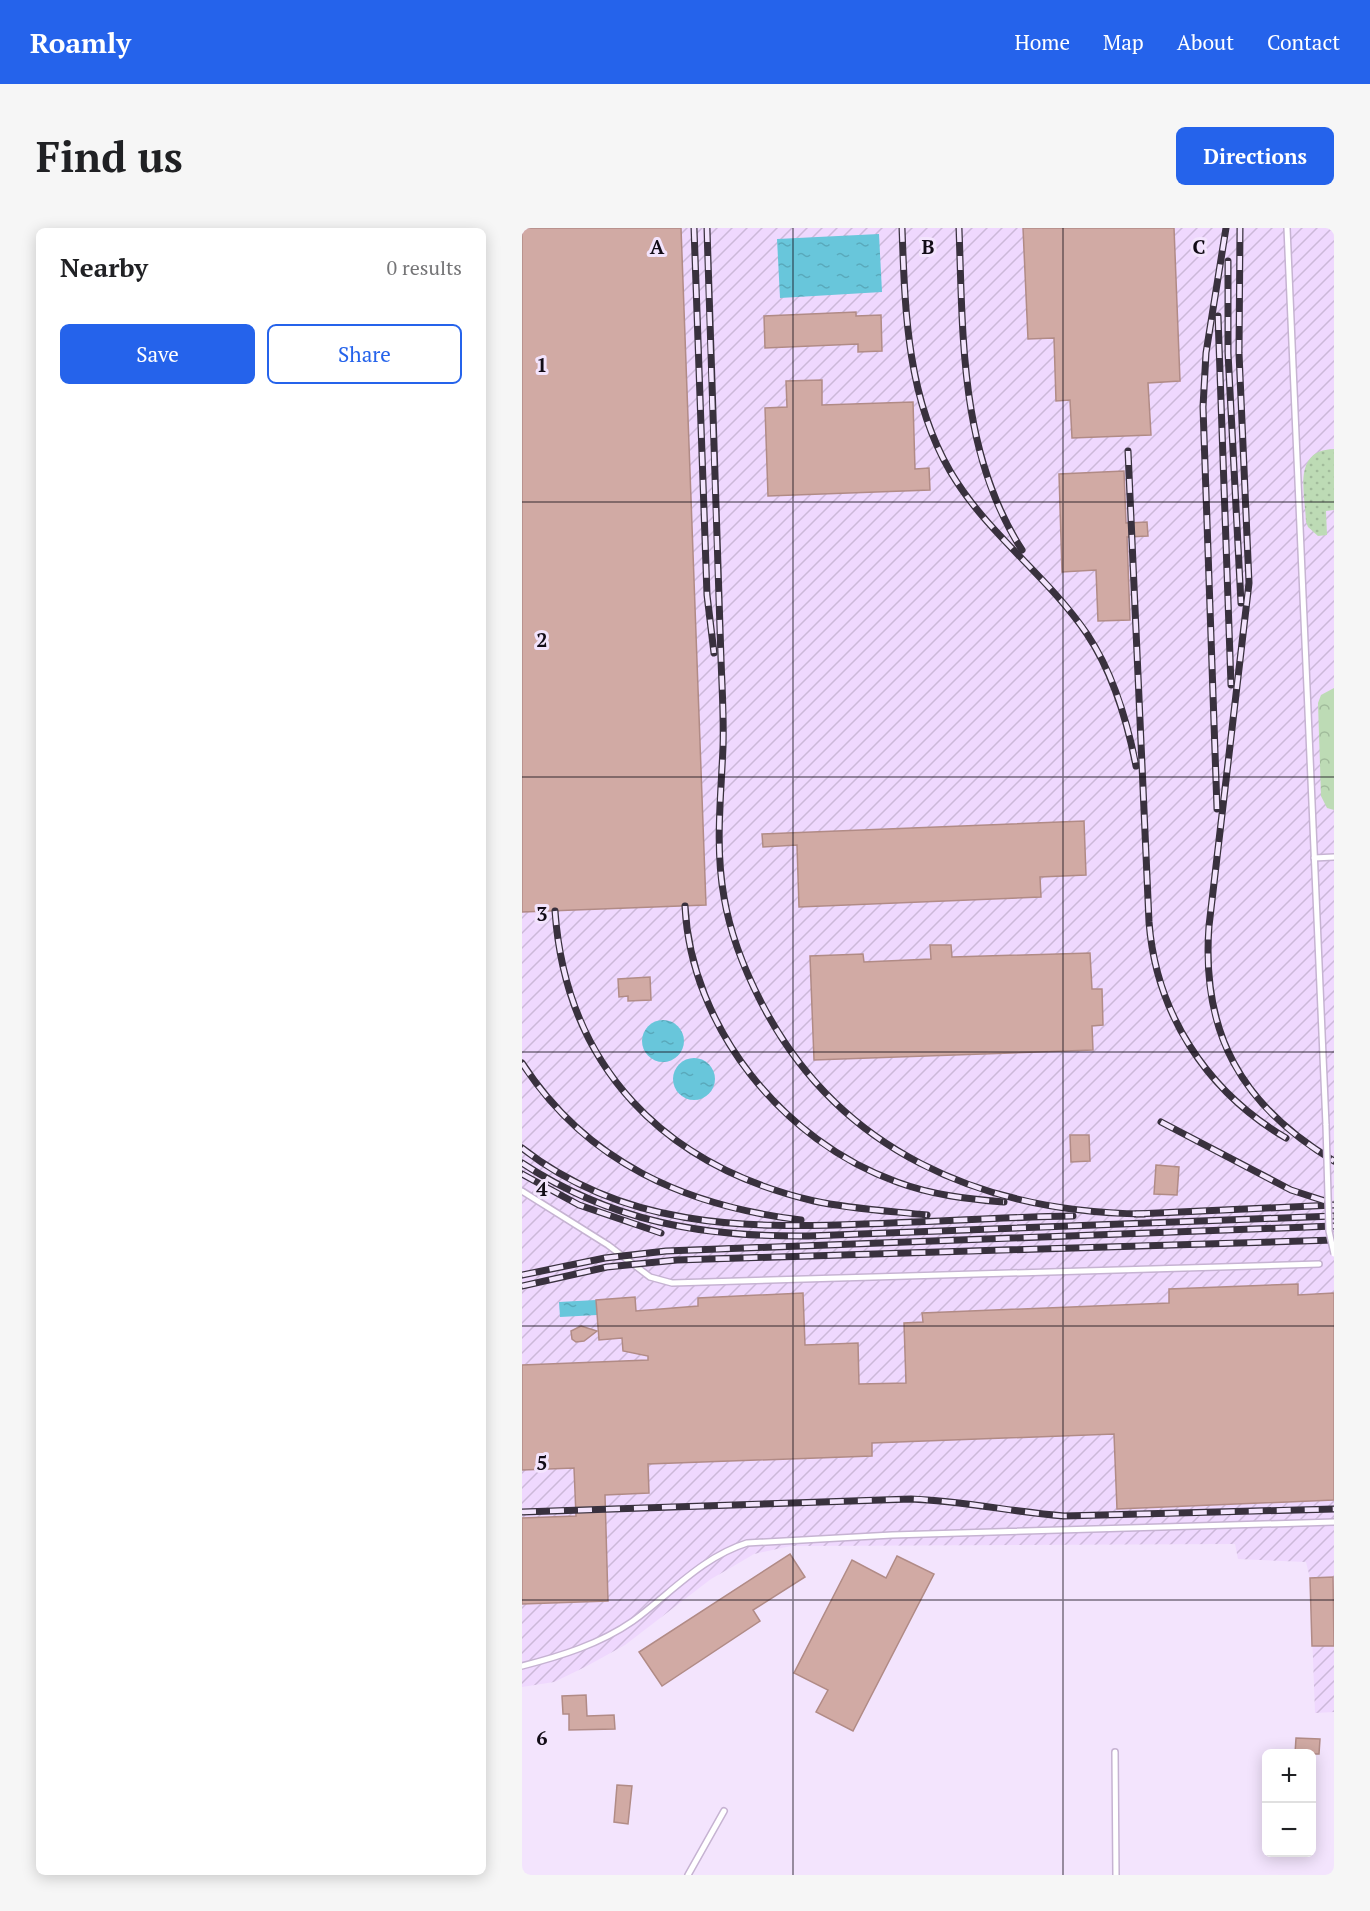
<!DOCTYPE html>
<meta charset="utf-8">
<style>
:root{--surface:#fff;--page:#f6f6f6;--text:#202124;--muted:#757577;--line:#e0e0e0;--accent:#2563eb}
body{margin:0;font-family:"PT Serif",serif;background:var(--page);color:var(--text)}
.controls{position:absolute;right:18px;bottom:18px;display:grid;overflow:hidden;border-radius:9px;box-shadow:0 3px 15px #0003}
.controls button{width:54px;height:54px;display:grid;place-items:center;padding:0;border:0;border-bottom:2px solid var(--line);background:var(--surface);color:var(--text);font:30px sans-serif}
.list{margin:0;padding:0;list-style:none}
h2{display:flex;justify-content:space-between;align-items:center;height:78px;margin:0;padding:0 24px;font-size:26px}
h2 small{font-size:20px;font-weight:400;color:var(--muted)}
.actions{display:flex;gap:12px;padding:18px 24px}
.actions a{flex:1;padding:14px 0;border:2px solid var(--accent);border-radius:9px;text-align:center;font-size:21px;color:var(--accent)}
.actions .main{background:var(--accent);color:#fff}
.map{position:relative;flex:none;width:812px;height:1647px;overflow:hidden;border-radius:9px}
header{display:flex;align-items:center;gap:36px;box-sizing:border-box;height:84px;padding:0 30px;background:var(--accent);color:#fff}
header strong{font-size:28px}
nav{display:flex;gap:33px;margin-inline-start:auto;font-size:21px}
.intro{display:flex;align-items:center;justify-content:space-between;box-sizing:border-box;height:144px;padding:0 36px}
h1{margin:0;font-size:42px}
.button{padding:15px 27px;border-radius:9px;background:var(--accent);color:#fff;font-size:21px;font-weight:700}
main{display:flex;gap:36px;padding:0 36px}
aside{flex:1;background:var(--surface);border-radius:9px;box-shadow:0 3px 15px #0003}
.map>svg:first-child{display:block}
.industrial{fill:url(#industrial-furrows)}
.grass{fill:url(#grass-dots)}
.forest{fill:url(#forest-crowns)}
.water{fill:url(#water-ripples)}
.building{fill:#d1aaa4;stroke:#b18b86;stroke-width:1.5}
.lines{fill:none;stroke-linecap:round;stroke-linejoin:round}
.service-casing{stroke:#c6b3d2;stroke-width:8}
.service{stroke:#fff;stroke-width:5}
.rail-casing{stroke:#39313e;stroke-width:7}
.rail{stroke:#f3e4fd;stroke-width:4.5;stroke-dasharray:14;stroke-linecap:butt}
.service-bridge-casing{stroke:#c6b3d2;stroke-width:8;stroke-linecap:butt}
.service-bridge{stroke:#fff;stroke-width:5}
.grid{fill:none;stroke:#120c16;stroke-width:1.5;stroke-opacity:0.55}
.grid-label{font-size:20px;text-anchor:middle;font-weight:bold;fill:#120c16;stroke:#f3e4fd;stroke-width:6;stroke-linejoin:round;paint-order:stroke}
</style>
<header>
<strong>Roamly</strong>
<nav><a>Home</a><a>Map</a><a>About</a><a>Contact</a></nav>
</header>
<div class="intro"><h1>Find us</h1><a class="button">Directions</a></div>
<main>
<aside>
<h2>Nearby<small>0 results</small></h2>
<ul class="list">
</ul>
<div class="actions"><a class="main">Save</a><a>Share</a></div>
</aside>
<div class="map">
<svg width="812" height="1647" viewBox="0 0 812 1647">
<defs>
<pattern id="industrial-furrows" width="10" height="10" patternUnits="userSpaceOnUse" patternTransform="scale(1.5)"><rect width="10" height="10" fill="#efd8fe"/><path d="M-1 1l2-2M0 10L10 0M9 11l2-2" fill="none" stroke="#ccb8d9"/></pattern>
<pattern id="grass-dots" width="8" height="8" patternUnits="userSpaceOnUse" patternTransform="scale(1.5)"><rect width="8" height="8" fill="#bddbb5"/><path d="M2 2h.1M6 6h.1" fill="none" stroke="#a1bb9b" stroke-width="1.8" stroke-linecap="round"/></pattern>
<pattern id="forest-crowns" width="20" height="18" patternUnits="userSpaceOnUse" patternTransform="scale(1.5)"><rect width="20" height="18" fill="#bddbb5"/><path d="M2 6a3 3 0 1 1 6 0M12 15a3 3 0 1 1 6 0" fill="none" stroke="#a1bb9b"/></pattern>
<pattern id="water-ripples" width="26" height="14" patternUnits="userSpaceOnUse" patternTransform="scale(1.5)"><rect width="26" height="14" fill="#68c6db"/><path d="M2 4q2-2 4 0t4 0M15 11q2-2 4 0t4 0" fill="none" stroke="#59a9bb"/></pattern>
</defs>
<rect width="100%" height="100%" fill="#f3e4fd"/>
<path class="industrial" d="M0 0H812V1484L793 1485 788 1350 784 1334 716 1331 713 1316 269 1318 232 1326 210 1339 189 1351 103 1417 63 1439 32 1454 0 1459Z"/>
<path class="grass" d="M812 221V282L804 283 805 307 796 308 786 299 784 294C783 264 770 222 812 221Z"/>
<path class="forest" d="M812 460V582L805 580 799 568 796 475 799 467Z"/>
<g class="water">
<path d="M357 6 360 64 258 70 255 11Z"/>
<circle cx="141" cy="813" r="21"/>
<circle cx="172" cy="851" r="21"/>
<path d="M74 1072 75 1087 38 1089 37 1074Z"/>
</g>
<g class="building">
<path d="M0 0H159L184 677 0 684Z"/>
<path d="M501 0H652L658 153 626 155 629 207 550 210 548 172 534 173 532 110 506 111Z"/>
<path d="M334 84V88L359 87 360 123 336 124V116L243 120 242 88Z"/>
<path d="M300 152V177L391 174 393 241 407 240 408 262 246 268 243 180 265 179 264 153Z"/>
<path d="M602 243 604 295 625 294 626 308 605 309 608 392 576 393 574 342 540 344 537 246Z"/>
<path d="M562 593 564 647 518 649 519 669 277 679 275 617 241 619 240 606Z"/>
<path d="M408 717H429L430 729 568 725 570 761H580L581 797 570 798 571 822 292 832 288 728 341 726 342 734 409 731Z"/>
<path d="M128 749 129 772 106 773V768L97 769 96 751Z"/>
<path d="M548 907H567L568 933 549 934Z"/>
<path d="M634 937 657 939 655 967 632 966Z"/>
<path d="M776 1056V1067L812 1065V1272L595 1281 592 1206 350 1215V1228L126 1236 127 1265 83 1267 86 1373 0 1376V1290L54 1288 52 1240 0 1242V1137L126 1132V1128L101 1123 100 1110 77 1112 74 1072 113 1069 114 1083 176 1078V1070L281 1065 283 1117 336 1115 337 1156 384 1155 382 1095 401 1094 400 1085 647 1075V1061Z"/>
<path d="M59 1098 75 1103 62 1113 54 1114 50 1111 49 1103Z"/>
<path d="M268 1326 283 1349 231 1382 238 1393 140 1458 117 1424Z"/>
<path d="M375 1328 412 1346 331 1503 294 1484 306 1462 272 1445 330 1332 364 1350Z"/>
<path d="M811 1349 812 1418H790L788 1350Z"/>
<path d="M64 1467 65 1488 92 1487 93 1501 47 1502V1486H41L40 1468Z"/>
<path d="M774 1510 798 1511 797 1526H773Z"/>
<path d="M95 1557 110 1558 106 1596 92 1594Z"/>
</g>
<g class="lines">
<g class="service-casing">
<g id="service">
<path d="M765 0 804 897"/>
<path d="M792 630 812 629"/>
<path d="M0 963 86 1017 128 1049 150 1055 797 1036"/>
<path d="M0 1438C39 1428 78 1416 111 1393 148 1366 180 1329 225 1315L370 1307 812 1294"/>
<path d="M593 1524 594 1647"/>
<path d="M166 1647 202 1583"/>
</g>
</g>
<use href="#service" class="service"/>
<g class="rail-casing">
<g id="rail">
<path d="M172 0 185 367 192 425"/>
<path d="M185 0C189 144 194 288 199 431 200 460 202 490 201 519 199 569 193 619 202 669 208 705 222 741 239 774 316 924 460 984 622 986"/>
<path d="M380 0C383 83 385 169 428 243 464 305 525 347 565 406 591 445 605 492 614 538"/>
<path d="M437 0C441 111 438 225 500 322"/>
<path d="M718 0 717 125 727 355 687 698C679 806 720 878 812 933"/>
<path d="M706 33V125L719 375"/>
<path d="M696 88 709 457"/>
<path d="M606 223 627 694C634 785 684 863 764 910"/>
<path d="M695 581 681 179 684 125 704 0"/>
<path d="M163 678C169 800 261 913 375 954 410 967 445 971 482 974"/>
<path d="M33 683C44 839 142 938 292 973 329 981 368 983 405 987"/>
<path d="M0 835C65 935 164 978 279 992"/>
<path d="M639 894 769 962 803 973"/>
<path d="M0 920C101 999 221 1001 342 996 412 994 482 989 551 988"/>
<path d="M0 935C90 994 181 1009 286 1008L812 988"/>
<path d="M0 946 57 977 139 1005"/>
<path d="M614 986 812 977"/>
<path d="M0 1047 83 1030 144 1023 812 998"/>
<path d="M0 1058 85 1039 155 1032 812 1012"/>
<path d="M0 1284 389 1271C441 1273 491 1284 542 1288L812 1281"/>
</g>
</g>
<use href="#rail" class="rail"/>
<g class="service-bridge-casing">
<path id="service-bridge" d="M804 897 807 1003 812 1026"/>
</g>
<use href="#service-bridge" class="service-bridge"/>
</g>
<path class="grid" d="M271 0V1647M541 0V1647M0 274H812M0 549H812M0 824H812M0 1098H812M0 1372H812"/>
<g class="grid-label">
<text x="135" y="26">A</text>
<text x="406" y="26">B</text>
<text x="677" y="26">C</text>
<text x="20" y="144">1</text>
<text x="20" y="419">2</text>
<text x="20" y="693">3</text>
<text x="20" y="968">4</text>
<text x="20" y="1242">5</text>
<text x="20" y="1517">6</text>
</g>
</svg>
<div class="controls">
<button>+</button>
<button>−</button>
</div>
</div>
</main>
